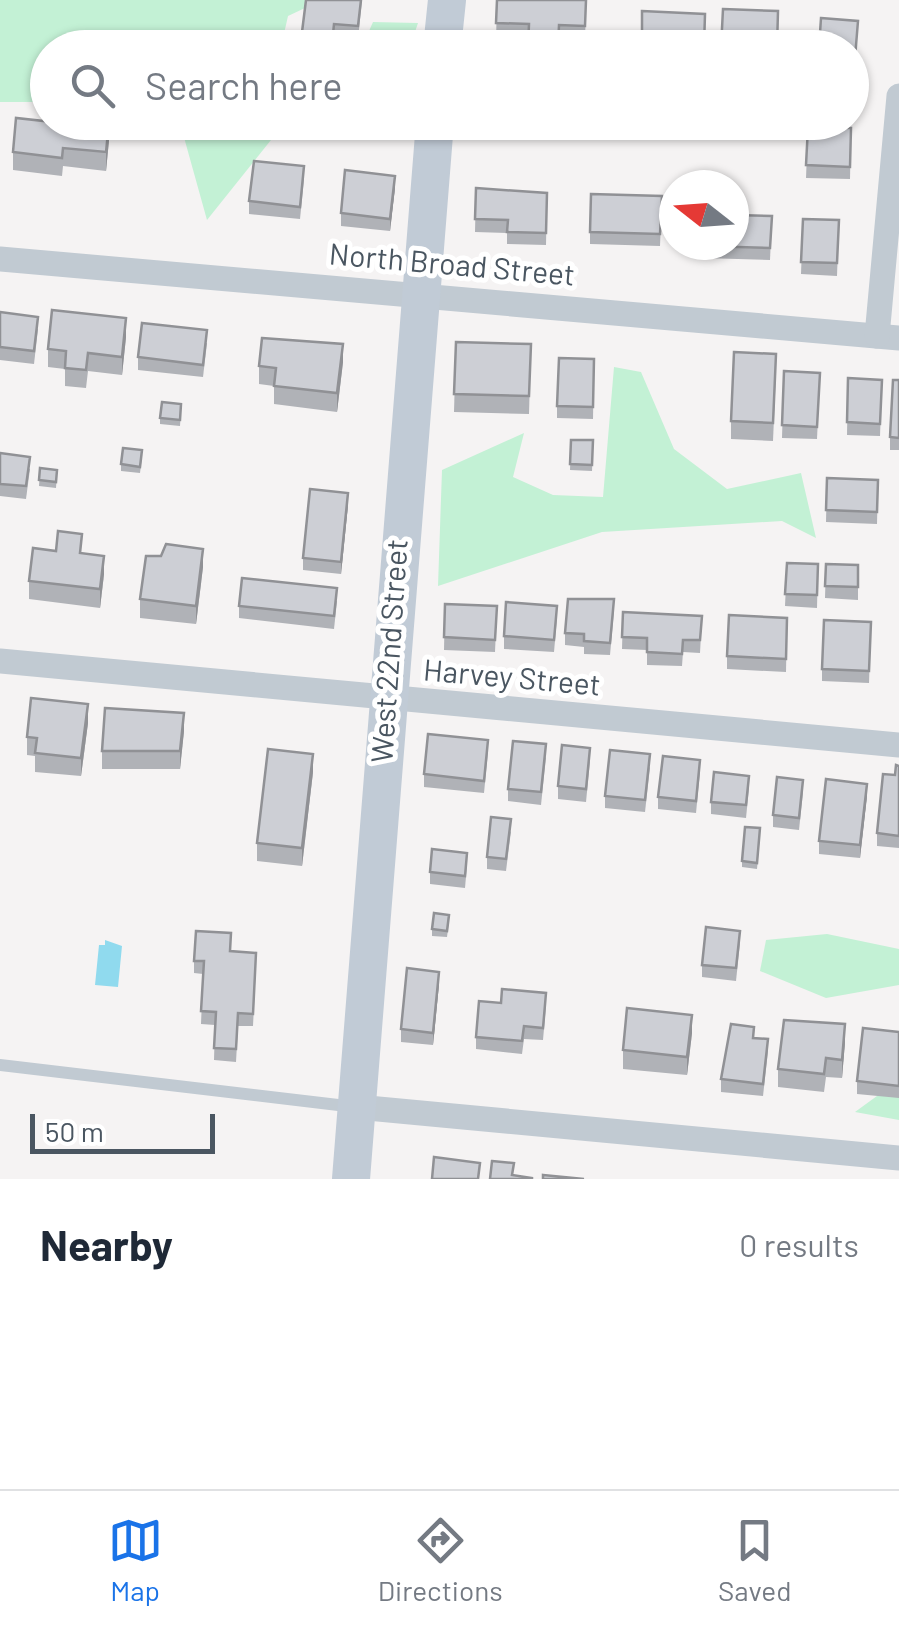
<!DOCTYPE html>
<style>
:root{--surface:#fff;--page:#f2f2f3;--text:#1f2937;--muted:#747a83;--line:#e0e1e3;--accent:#1a73e8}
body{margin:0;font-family:Barlow,sans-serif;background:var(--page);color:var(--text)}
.compass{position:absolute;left:659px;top:170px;width:90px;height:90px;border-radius:50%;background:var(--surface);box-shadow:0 2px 8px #0004;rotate:287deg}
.scale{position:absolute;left:30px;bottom:25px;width:185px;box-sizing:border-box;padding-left:10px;border:5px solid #4a5661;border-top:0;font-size:28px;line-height:35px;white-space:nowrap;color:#4a5661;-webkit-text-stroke:8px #fff;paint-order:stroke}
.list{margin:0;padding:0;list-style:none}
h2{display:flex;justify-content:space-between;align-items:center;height:130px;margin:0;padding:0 40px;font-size:42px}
h2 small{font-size:32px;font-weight:400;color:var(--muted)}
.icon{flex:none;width:55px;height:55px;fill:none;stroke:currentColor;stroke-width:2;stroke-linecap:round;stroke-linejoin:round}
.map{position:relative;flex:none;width:899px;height:1179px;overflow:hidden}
.search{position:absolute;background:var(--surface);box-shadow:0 2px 8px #0004;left:30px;right:30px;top:30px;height:110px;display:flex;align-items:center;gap:25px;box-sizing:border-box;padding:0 35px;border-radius:55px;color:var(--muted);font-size:38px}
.sheet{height:310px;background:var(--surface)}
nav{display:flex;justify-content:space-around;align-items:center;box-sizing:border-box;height:140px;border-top:2px solid var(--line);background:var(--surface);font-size:28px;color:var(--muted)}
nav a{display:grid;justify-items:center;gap:5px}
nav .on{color:var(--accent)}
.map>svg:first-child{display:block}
.green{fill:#c3f1d5}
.water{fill:#90daee}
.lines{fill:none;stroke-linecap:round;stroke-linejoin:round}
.lane{stroke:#c1cad2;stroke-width:12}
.street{stroke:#c1cad2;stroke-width:25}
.secondary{stroke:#c1cbd6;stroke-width:38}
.wall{fill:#b0b2b7}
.shaded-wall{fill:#909195}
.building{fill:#cdcfd5;stroke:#909195;stroke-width:2.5}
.labels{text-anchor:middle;stroke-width:10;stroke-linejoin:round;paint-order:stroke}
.street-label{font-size:30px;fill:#4a5661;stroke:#fff}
</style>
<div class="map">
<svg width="899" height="1179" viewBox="0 0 899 1179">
<rect width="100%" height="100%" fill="#f5f3f3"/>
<g class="green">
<path d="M0 0H322L288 16 281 47 48 48 47 102H0Z"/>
<path d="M373 22 418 23 410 47H362Z"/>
<path d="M180 123H305L283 125 207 220Z"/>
<path d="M614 367 641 372 674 449 727 489 801 473 816 538 782 521 602 532 438 586 442 470 524 433 513 477 553 495 603 497Z"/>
<path d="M827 934 899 949V985L826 998 760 971 766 940Z"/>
<path d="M899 1080V1120L855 1112Z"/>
</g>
<path class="water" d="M105 940 122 946 118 987 95 985 99 945H105Z"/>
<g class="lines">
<path class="lane" d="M0 1065 355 1107"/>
<g class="street">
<path d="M0 259 899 338"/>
<path d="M877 336 899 96"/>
<path d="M0 661 899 745"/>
<path d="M357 1107 899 1158"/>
</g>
<g class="secondary">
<path d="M442 48 447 0"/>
<path d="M351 1179 435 122"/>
</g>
</g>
<g class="wall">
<path d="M362 0 358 39 334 36 332 48H301V40Z"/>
<path d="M497 0H586L585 44 496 41Z"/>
<path d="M642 11 704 48H642Z"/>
<path d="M808 127 851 128 850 179 806 178Z"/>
<path d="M109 140 106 171 63 166 62 176 13 170V152Z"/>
<path d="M304 179 300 219 249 214V201Z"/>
<path d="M395 188 390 231 341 226V213Z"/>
<path d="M476 188 547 193 546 245 507 244V233L475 232Z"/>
<path d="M662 196 660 246 590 244V232Z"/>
<path d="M772 216 770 260 702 258V245Z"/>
<path d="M803 219 839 220 837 276 801 274Z"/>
<path d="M0 312 38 329 34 364 0 360Z"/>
<path d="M126 337 122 375 88 371 86 388 65 386V369L48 367V349Z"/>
<path d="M456 342 531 344 529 414 454 412Z"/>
<path d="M207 343 203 377 138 370V357Z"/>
<path d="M594 359 593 419 557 418V406Z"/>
<path d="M343 362 337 412 274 404V386L259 384V366Z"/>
<path d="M784 371 820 373 817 439 782 438Z"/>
<path d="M776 372 773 441 731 439V421Z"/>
<path d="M848 378 882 380 880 436 847 435Z"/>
<path d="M899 380V450H890V437Z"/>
<path d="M181 410 180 426 160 424V418Z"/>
<path d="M571 440H593L592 471 570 470Z"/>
<path d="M0 453 30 469 26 499 0 496Z"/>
<path d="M142 456 140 473 121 471V464Z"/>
<path d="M40 468 57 470 56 488 39 486Z"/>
<path d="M827 478 878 480 877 524 826 522Z"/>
<path d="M348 505 341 574 303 570V558Z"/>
<path d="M82 554 104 574 100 608 29 599V581Z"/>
<path d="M161 556 203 567 196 624 140 618V599Z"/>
<path d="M787 563 818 564 817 608 785 606Z"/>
<path d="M826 564 858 565V600L825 598Z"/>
<path d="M337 601 334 629 239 618V606Z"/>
<path d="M445 604 497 606 495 652 444 650Z"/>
<path d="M614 611 610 655 584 654V647L565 645V633Z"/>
<path d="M623 612 702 616 700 653 683 652 682 666 647 665V650L622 649Z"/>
<path d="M557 618 554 652 504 649V636Z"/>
<path d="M787 618 786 672 727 669V656Z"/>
<path d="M871 622 869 683 822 681V669Z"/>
<path d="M88 723 81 776 35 772V756L27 755V737Z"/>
<path d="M184 731 180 769H102V751Z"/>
<path d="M488 752 484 793 424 787V774Z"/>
<path d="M546 757 541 805 508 801V789Z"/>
<path d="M590 761 586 802 558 799V786Z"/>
<path d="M899 766V848L877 846V833Z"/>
<path d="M650 767 645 812 605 808V796Z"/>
<path d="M313 772 302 866 257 861V843Z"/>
<path d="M700 772 696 813 658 809V797Z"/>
<path d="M749 788 746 818 711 814V802Z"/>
<path d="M803 792 799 830 773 827V815Z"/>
<path d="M867 796 860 858 819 854V841Z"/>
<path d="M511 831 506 871 487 869V857Z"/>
<path d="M760 835 757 869 742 867V861Z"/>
<path d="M467 865 465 888 430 884V872Z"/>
<path d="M449 921 447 937 432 936V929Z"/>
<path d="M740 943 736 981 702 977V965Z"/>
<path d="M231 951 256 965 253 1026H238L236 1062 214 1060 215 1025 201 1024 203 974 194 973V961Z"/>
<path d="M439 984 433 1045 401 1042V1029Z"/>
<path d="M501 1003 546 1006 543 1040 524 1039 522 1054 476 1049V1037Z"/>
<path d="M899 1032V1098L857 1094V1081Z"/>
<path d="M692 1033 687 1075 623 1069V1050Z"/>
<path d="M754 1038 768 1051 763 1096 721 1092V1079Z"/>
<path d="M845 1042 842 1078 826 1077 824 1092 778 1087V1069Z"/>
</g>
<g class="shaded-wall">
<path d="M109 122V140L106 171V152Z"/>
<path d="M395 176V188L390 231V219Z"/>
<path d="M126 318V337L122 375V357Z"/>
<path d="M343 344V362L337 412V393Z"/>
<path d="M348 493V505L341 574V562Z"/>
<path d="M203 549V567L196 624V606Z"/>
<path d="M104 556V574L100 608V589Z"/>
<path d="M88 704V723L81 776V758Z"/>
<path d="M184 713V731L180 769V751Z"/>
<path d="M313 754V772L302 866V848Z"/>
<path d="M867 784V796L860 858V845Z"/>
<path d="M439 972V984L433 1045V1033Z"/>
<path d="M692 1015V1033L687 1075V1057Z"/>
<path d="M845 1024V1042L842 1078V1060Z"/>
</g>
<g class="building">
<path d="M306 0H361L358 26 334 24 332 44 301 40Z"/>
<path d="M497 0H586L585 26 559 25 558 48H528L529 24 496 23Z"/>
<path d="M723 9 778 11 777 48H721Z"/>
<path d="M642 11 705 14 704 47 642 45Z"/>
<path d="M821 18 858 21 854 70H852V48H819Z"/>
<path d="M44 115H48V122H109L106 152 63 148 62 158 13 152 16 118 44 121Z"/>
<path d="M808 127 851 128 850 167 806 165Z"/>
<path d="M254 161 304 166 300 207 249 201Z"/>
<path d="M345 170 395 176 390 219 341 213Z"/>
<path d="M476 188 547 193 546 233 507 232 508 220 475 219Z"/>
<path d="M591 194 662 196 660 234 590 232Z"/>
<path d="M734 215 772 216 770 248 702 246 734 245Z"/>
<path d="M803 219 839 220 837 263 801 262Z"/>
<path d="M52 310 126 318 122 357 88 353 86 370 65 368 66 351 48 349Z"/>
<path d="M0 312 38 317 34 351 0 347Z"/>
<path d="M142 323 207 330 203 365 138 357Z"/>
<path d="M262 338 343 344 337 393 274 386 276 368 259 366Z"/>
<path d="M456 342 531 344 529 396 454 394Z"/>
<path d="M734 352 776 354 773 423 731 421Z"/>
<path d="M559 358 594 359 593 407 557 406Z"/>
<path d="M784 371 820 373 817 427 782 425Z"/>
<path d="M848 378 882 380 880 424 847 422Z"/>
<path d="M893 380H899V438L890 437Z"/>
<path d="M162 402 181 404 180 420 160 418Z"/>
<path d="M571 440H593L592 465 570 464Z"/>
<path d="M123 448 142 450 140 467 121 464Z"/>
<path d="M0 453 30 457 26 486 0 484Z"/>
<path d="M40 468 57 470 56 482 39 480Z"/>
<path d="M827 478 878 480 877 512 826 510Z"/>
<path d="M310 489 348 493 341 562 303 558Z"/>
<path d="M58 531 82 534 80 553 104 556 100 589 29 581 33 548 56 551Z"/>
<path d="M166 544 203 549 196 606 140 599 146 556H161Z"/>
<path d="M787 563 818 564 817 595 785 594Z"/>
<path d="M826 564 858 565V587L825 586Z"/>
<path d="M242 578 337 588 334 616 239 606Z"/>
<path d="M568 599H614L610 643 584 641V634L565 633Z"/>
<path d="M506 602 557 606 554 640 504 636Z"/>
<path d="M445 604 497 606 495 640 444 637Z"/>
<path d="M623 612 702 616 700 640H683L682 654 647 652V638L622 637Z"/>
<path d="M729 615 787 618 786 659 727 656Z"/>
<path d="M824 620 871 622 869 671 822 669Z"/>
<path d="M31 698 88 704 81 758 35 753 37 738 27 737Z"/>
<path d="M105 708 184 713 180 751H102Z"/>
<path d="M428 734 488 740 484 781 424 774Z"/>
<path d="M513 741 546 744 541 792 508 789Z"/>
<path d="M562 745 590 748 586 789 558 786Z"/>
<path d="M268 749 313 754 302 848 257 843Z"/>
<path d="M610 750 650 754 645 800 605 796Z"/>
<path d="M663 756 700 760 696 801 658 797Z"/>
<path d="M896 765 899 766V836L877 833 883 774 895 775Z"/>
<path d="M714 772 749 776 746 805 711 802Z"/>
<path d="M777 777 803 780 799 818 773 815Z"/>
<path d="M826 779 867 784 860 845 819 841Z"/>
<path d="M491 817 511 819 506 859 487 857Z"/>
<path d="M745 827 760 828 757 863 742 861Z"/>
<path d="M432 849 467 853 465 876 430 872Z"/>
<path d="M434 913 449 915 447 931 432 929Z"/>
<path d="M706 927 740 931 736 968 702 965Z"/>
<path d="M196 931 231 933 230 951 256 953 253 1014 238 1013 236 1049 214 1048 216 1012 201 1011 204 961H194Z"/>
<path d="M407 968 439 972 433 1033 401 1029Z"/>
<path d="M502 989 546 993 543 1028 524 1026 522 1041 476 1037 479 1001 501 1003Z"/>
<path d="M627 1008 692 1015 687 1057 623 1050Z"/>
<path d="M784 1020 845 1024 842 1060 826 1058 824 1074 778 1069Z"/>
<path d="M731 1024 754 1027 753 1038 768 1039 763 1084 721 1079Z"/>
<path d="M863 1028 899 1032V1086L857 1081Z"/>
<path d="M434 1157 480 1163 478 1179H432Z"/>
<path d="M492 1161 514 1163 512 1175 532 1178V1179H490Z"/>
<path d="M543 1175 584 1179H543Z"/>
</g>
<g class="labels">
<g class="street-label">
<text transform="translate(452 265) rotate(5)" y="10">North Broad Street</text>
<text transform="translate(390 651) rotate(-86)" y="10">West 22nd Street</text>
<text transform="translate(512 678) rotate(5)" y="10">Harvey Street</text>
</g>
</g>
</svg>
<svg class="compass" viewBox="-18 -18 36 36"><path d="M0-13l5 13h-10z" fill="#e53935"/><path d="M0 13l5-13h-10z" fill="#747a83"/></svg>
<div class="scale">50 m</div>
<div class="search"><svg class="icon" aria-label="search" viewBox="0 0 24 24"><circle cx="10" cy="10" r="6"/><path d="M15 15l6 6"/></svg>Search here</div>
</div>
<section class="sheet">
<h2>Nearby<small>0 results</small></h2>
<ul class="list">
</ul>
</section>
<nav>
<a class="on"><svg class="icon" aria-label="map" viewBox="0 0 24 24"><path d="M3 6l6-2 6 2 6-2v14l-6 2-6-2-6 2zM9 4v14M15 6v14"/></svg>Map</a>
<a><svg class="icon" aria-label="directions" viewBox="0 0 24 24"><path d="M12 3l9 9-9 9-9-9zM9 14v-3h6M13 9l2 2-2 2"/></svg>Directions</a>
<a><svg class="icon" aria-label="saved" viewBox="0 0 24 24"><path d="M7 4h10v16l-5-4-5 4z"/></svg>Saved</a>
</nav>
